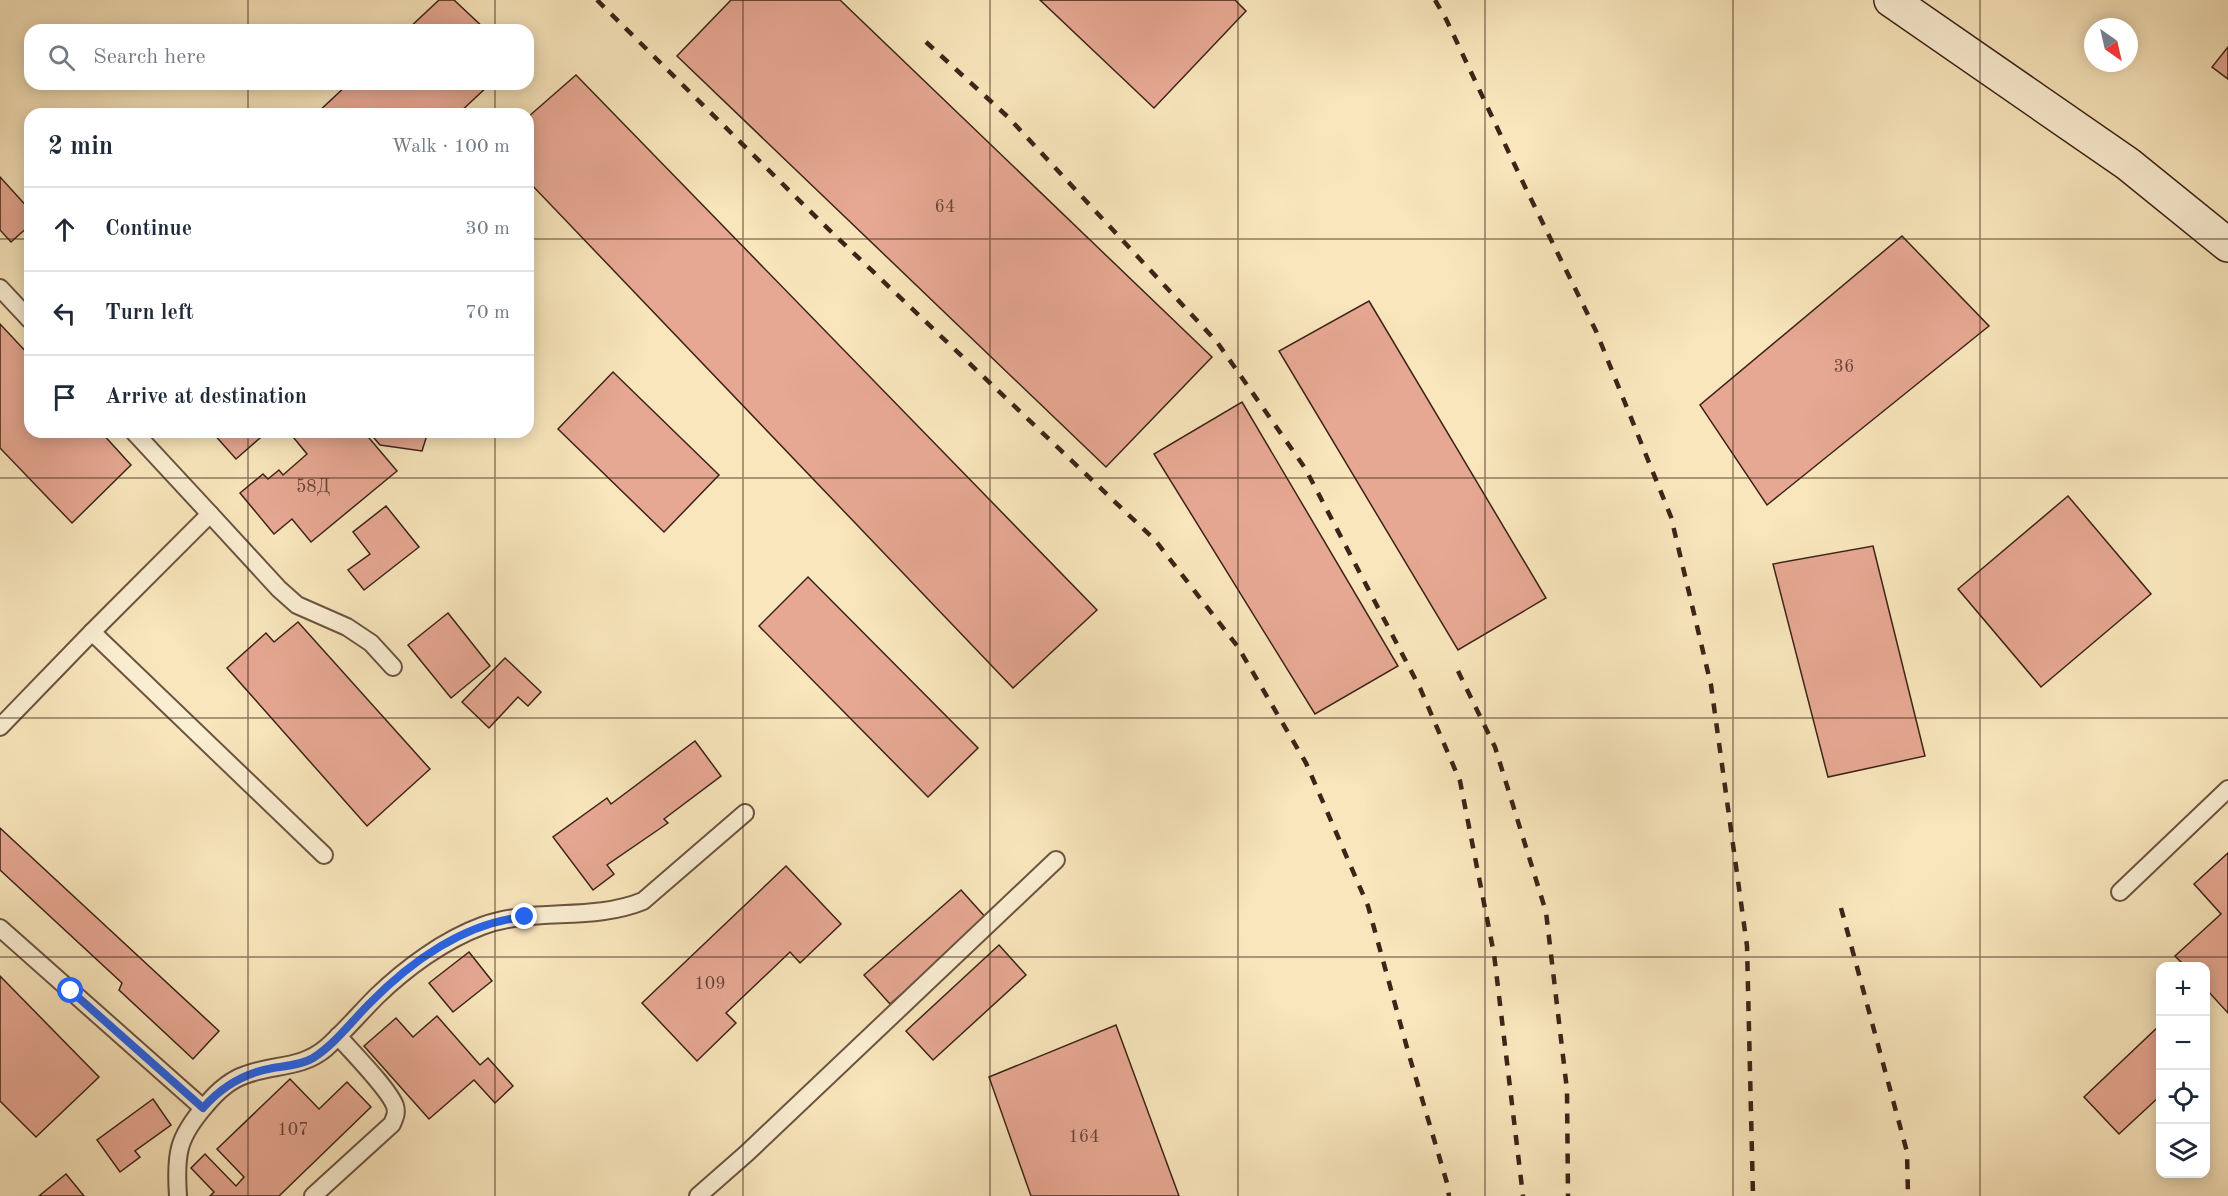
<!DOCTYPE html>
<meta charset="utf-8">
<style>
:root{--surface:#fff;--page:#f2f2f3;--text:#1f2937;--muted:#747a83;--line:#e0e1e3}
body{margin:0;font-family:"Old Standard TT",serif;background:var(--page);color:var(--text)}
.controls{position:absolute;right:18px;bottom:18px;display:grid;overflow:hidden;border-radius:12px;box-shadow:0 3px 15px #0003}
.controls button{width:54px;height:54px;display:grid;place-items:center;padding:0;border:0;border-bottom:2px solid var(--line);background:var(--surface);color:var(--text);font:30px sans-serif}
.compass{position:absolute;left:2084px;top:18px;width:54px;height:54px;border-radius:50%;background:var(--surface);box-shadow:0 3px 15px #0003;rotate:146deg}
.stop{position:absolute;width:18px;height:18px;margin:-14px;border:4px solid #2563eb;border-radius:50%;background:#fff}
.stop.end{background:#2563eb;border-color:#fff;box-shadow:0 2px 6px #0008}
.list{margin:0;padding:0;list-style:none}
h2{display:flex;justify-content:space-between;align-items:center;height:78px;margin:0;padding:0 24px;font-size:26px}
h2 small{font-size:20px;font-weight:400;color:var(--muted)}
.list li{display:grid;grid-template-columns:39px 1fr auto;gap:18px;align-items:center;box-sizing:border-box;height:84px;padding:0 24px;border-top:2px solid var(--line)}
.list b{display:block;font-size:22px;white-space:nowrap}
.list em{font-size:20px;font-style:normal;color:var(--muted)}
.icon{flex:none;width:33px;height:33px;fill:none;stroke:currentColor;stroke-width:2;stroke-linecap:round;stroke-linejoin:round}
.map{position:relative;flex:none;width:2228px;height:1196px;overflow:hidden}
.search{position:absolute;background:var(--surface);box-shadow:0 3px 15px #0003;left:24px;top:24px;width:510px;height:66px;display:flex;align-items:center;gap:15px;box-sizing:border-box;padding:0 21px;border-radius:18px;color:var(--muted);font-size:22px}
.panel{position:absolute;background:var(--surface);box-shadow:0 3px 15px #0003;left:24px;top:108px;width:510px;height:330px;border-radius:18px}
.map>svg:first-child{display:block}
.building{fill:#e7a893;stroke:#3d2318;stroke-width:1.5}
.lines{fill:none;stroke-linecap:round;stroke-linejoin:round}
.service-casing{stroke:#6c5441;stroke-width:20}
.secondary-casing{stroke:#3d2318;stroke-width:36}
.service{stroke:#fbefd3;stroke-width:16}
.secondary{stroke:#fbefd3;stroke-width:33}
.rail{stroke:#3d2318;stroke-width:4.5;stroke-dasharray:10 10;stroke-linecap:butt}
.route{stroke:#2563eb;stroke-width:8}
.grid{fill:none;stroke:#3d2318;stroke-width:1.5;stroke-opacity:0.55}
.labels{text-anchor:middle;stroke-width:6;stroke-linejoin:round;paint-order:stroke}
.number-label{font-size:18px;fill:#684437}
</style>
<div class="map">
<svg width="2228" height="1196" viewBox="0 0 2228 1196">
<rect width="100%" height="100%" fill="#f9e6bc"/>
<filter id="stains"><feTurbulence type="fractalNoise" baseFrequency=".00333" numOctaves="4"/><feColorMatrix values="0 0 0 0 .2 0 0 0 0 .09 0 0 0 0 .02 0 0 0 .5 -.17"/></filter>
<radialGradient id="worn" r=".72"><stop offset=".6" stop-color="#630" stop-opacity="0"/><stop offset="1" stop-color="#630" stop-opacity=".3"/></radialGradient>
<g class="building">
<path d="M439 0H454L486 30H407Z"/>
<path d="M731 0H840L1212 357 1106 467 677 56Z"/>
<path d="M1040 0H1235L1246 11 1154 108Z"/>
<path d="M2228 47V79L2212 67Z"/>
<path d="M576 75 1097 610 1013 688 528 181V117Z"/>
<path d="M348 84H490L458 114H316Z"/>
<path d="M0 177 30 210V225L11 242 0 230Z"/>
<path d="M1902 236 1989 326 1767 505 1700 405Z"/>
<path d="M1369 301 1546 598 1458 650 1279 351Z"/>
<path d="M0 324 30 356V432H101L131 465 72 523 0 448Z"/>
<path d="M613 372 719 475 664 532 558 429Z"/>
<path d="M1242 402 1398 666 1315 714 1154 454Z"/>
<path d="M212 432H267L236 459Z"/>
<path d="M289 432H364L397 471 311 542 292 519 274 534 240 493 263 474 268 479 279 470 283 475 307 454Z"/>
<path d="M369 432H428L422 451 380 445Z"/>
<path d="M2068 496 2151 594 2041 687 1958 589Z"/>
<path d="M386 506 419 547 364 590 348 570 370 554 353 532Z"/>
<path d="M1873 546 1925 756 1828 777 1773 564Z"/>
<path d="M808 577 978 748 928 797 759 626Z"/>
<path d="M448 613 490 666 451 698 408 645Z"/>
<path d="M298 622 430 769 367 826 227 668 266 633 274 642Z"/>
<path d="M505 658 541 692 528 706 518 697 489 728 462 702Z"/>
<path d="M695 741 721 776 664 819 668 823 607 865 614 874 593 890 553 837 607 798 611 804Z"/>
<path d="M0 828 219 1031 193 1059 119 990 122 983 0 870Z"/>
<path d="M2228 853V1013L2206 989V966H2185L2175 956 2221 914 2194 884Z"/>
<path d="M786 866 841 924 800 963 790 952 726 1013 736 1023 697 1061 642 1003Z"/>
<path d="M961 890 987 919 890 1004 864 975Z"/>
<path d="M999 945 1026 975 933 1060 906 1031Z"/>
<path d="M469 952 492 981 453 1012 429 983Z"/>
<path d="M0 976 99 1077 36 1137 0 1101Z"/>
<path d="M437 1016 480 1065 488 1058 513 1086 495 1103 474 1080 429 1119 364 1046 396 1018 413 1037Z"/>
<path d="M1116 1025 1179 1196H1031L989 1077Z"/>
<path d="M2160 1025V1096L2119 1134 2084 1097Z"/>
<path d="M290 1079 319 1109 347 1082 371 1107 279 1196H210L214 1192 191 1168 205 1154 236 1186 244 1177 217 1149Z"/>
<path d="M153 1099 171 1125 135 1151 140 1157 120 1172 97 1140Z"/>
<path d="M66 1174 84 1196H39Z"/>
</g>
<g class="lines">
<g class="service-casing">
<g id="service">
<path d="M0 288 30 320"/>
<path d="M210 514 279 589 297 605 347 627 371 643 393 667"/>
<path d="M92 632 324 855"/>
<path d="M0 727 92 632 210 514 134 432"/>
<path d="M2120 892 2228 789"/>
<path d="M0 928 203 1108"/>
<path d="M178 1196C175 1153 178 1137 206 1105 216 1093 230 1080 245 1075 274 1064 301 1069 326 1048 344 1032 360 1013 377 996 406 968 444 940 482 926 533 907 592 922 643 901L745 813"/>
<path d="M313 1196 392 1124C395 1117 397 1113 395 1106 389 1089 351 1051 338 1036"/>
<path d="M698 1196 747 1153 1056 860"/>
</g>
</g>
<g class="secondary-casing">
<path id="secondary" d="M1891 0 2128 164 2228 245"/>
</g>
<use href="#service" class="service"/>
<use href="#secondary" class="secondary"/>
<g class="rail">
<path d="M597 0 822 223 1155 540 1238 647 1306 763 1368 906 1409 1055 1447 1183 1449 1196"/>
<path d="M1435 0 1446 19 1527 191 1596 331 1671 517 1711 685 1747 946 1753 1196"/>
<path d="M926 42 1008 117 1217 342 1305 468 1420 688 1460 781 1494 954 1523 1196"/>
<path d="M1458 671 1495 747 1546 912 1567 1090 1568 1196"/>
<path d="M1841 908 1907 1152 1908 1196"/>
</g>
</g>
<g class="lines">
<path class="route" d="M71 991 203 1108C222 1086 244 1073 273 1068 286 1066 301 1065 313 1058 334 1045 351 1022 369 1004 410 962 465 922 525 917"/>
</g>
<path class="grid" d="M248 0V30M495 0V30M743 0V1196M990 0V1196M1238 0V1196M1485 0V1196M1733 0V1196M1980 0V1196M248 84V114M495 84V114M0 239H30M528 239H2228M248 432V1196M495 432V1196M0 478H2228M0 718H2228M0 957H2228"/>
<g class="labels">
<g class="number-label">
<text x="945" y="212">64</text>
<text x="1844" y="372">36</text>
<text x="313" y="492">58Д</text>
<text x="710" y="989">109</text>
<text x="293" y="1135">107</text>
<text x="1084" y="1142">164</text>
</g>
</g>
<rect width="100%" height="100%" filter="url(#stains)"/>
<rect width="100%" height="100%" fill="url(#worn)"/>
</svg>
<div class="controls">
<button>+</button>
<button>−</button>
<button><svg class="icon" aria-label="locate" viewBox="0 0 24 24"><circle cx="12" cy="12" r="6"/><path d="M12 2v4M12 18v4M2 12h4M18 12h4"/></svg></button>
<button><svg class="icon" aria-label="layers" viewBox="0 0 24 24"><path d="M12 4l9 5-9 5-9-5zM3 14l9 5 9-5"/></svg></button>
</div>
<svg class="compass" viewBox="-18 -18 36 36"><path d="M0-13l5 13h-10z" fill="#e53935"/><path d="M0 13l5-13h-10z" fill="#747a83"/></svg>
<div class="stop" style="left:71px;top:991px"></div>
<div class="stop end" style="left:525px;top:917px"></div>
<div class="search"><svg class="icon" aria-label="search" viewBox="0 0 24 24"><circle cx="10" cy="10" r="6"/><path d="M15 15l6 6"/></svg>Search here</div>
<section class="panel">
<h2>2 min<small>Walk · 100 m</small></h2>
<ul class="list">
<li><svg class="icon" aria-label="ahead" viewBox="0 0 24 24"><path d="M12 20V5M6 11l6-6 6 6"/></svg><div><b>Continue</b></div><em>30 m</em></li>
<li><svg class="icon" aria-label="left" viewBox="0 0 24 24"><path d="M17 20v-9H6M10 6l-5 5 5 5"/></svg><div><b>Turn left</b></div><em>70 m</em></li>
<li><svg class="icon" aria-label="arrive" viewBox="0 0 24 24"><path d="M6 21V4h12l-3 4 3 4H6"/></svg><div><b>Arrive at destination</b></div></li>
</ul>
</section>
</div>
